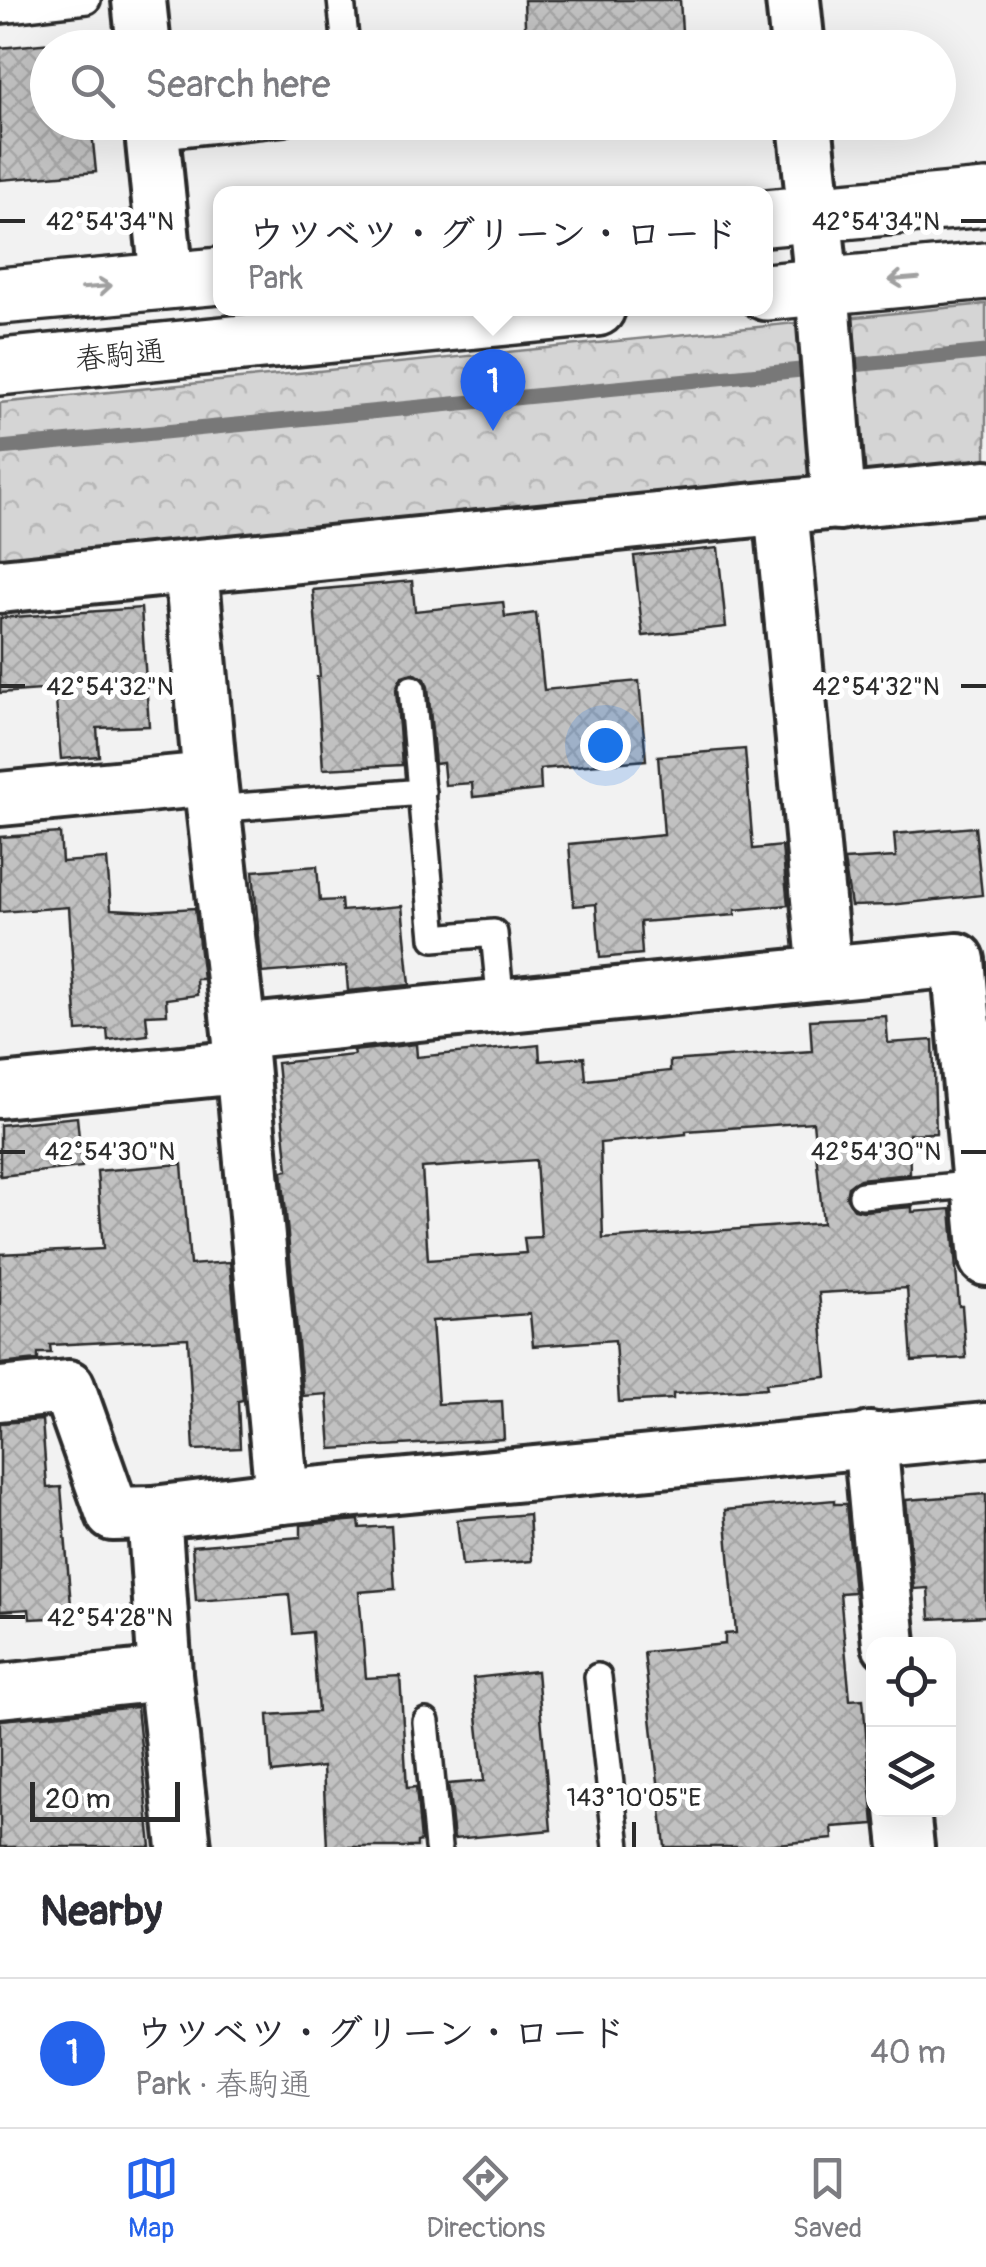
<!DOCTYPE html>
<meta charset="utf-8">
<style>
:root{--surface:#fff;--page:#f2f2f3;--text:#2b2b33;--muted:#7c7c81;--line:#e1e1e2;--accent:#2563eb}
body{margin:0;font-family:Pangolin,"Klee One",sans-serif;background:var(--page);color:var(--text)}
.controls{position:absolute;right:30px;bottom:30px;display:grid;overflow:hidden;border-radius:20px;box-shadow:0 10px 40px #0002}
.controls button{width:90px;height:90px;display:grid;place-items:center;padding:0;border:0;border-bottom:2px solid var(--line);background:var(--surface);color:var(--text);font:50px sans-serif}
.scale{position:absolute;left:30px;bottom:25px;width:150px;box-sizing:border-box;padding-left:10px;border:5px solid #2b2b2b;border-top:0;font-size:28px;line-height:35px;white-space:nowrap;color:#2b2b2b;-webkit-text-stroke:8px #fff;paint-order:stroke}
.you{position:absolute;left:605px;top:745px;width:35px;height:35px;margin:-25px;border:8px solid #fff;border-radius:50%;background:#1a73e8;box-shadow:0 0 0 15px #1a73e833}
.badge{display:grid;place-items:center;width:65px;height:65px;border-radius:50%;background:var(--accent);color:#fff;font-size:32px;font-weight:700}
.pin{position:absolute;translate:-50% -82px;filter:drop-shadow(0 2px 5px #0008)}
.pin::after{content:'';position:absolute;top:52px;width:35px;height:30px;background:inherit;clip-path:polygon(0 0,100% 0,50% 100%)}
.popup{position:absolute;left:213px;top:186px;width:560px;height:130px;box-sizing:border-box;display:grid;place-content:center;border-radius:20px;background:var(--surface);filter:drop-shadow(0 2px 8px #0005);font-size:32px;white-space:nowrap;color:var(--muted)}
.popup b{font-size:38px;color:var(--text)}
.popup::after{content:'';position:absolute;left:50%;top:100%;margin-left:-20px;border:20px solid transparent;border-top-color:var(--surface)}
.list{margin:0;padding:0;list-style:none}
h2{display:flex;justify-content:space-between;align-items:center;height:130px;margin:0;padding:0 40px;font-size:42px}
h2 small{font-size:32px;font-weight:400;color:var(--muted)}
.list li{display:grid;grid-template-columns:65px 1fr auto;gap:30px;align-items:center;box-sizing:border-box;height:150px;padding:0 40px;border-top:2px solid var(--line)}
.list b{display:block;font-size:38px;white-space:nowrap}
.list p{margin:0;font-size:32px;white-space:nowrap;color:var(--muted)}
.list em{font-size:32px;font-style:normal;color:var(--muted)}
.icon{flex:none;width:55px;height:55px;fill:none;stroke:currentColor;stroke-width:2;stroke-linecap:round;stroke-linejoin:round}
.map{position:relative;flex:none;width:986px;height:1847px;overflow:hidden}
.search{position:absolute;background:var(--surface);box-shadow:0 10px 40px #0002;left:30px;right:30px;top:30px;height:110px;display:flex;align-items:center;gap:25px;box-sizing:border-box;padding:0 35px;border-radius:55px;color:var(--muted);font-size:38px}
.sheet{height:280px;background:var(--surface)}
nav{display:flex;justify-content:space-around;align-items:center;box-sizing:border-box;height:140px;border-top:2px solid var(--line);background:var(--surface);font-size:28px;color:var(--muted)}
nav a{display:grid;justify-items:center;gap:5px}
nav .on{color:var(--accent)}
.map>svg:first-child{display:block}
.park{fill:url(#park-crowns);stroke:#808080;stroke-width:2.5}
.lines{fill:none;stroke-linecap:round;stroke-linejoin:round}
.stream{stroke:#787878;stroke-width:15}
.building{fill:url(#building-cross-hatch);stroke:#2b2b2b;stroke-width:2.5;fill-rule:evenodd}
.service-casing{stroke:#2b2b2b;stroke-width:32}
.minor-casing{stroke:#2b2b2b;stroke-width:60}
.tertiary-casing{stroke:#2b2b2b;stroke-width:62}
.service{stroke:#fff;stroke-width:25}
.minor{stroke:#fff;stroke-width:52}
.tertiary{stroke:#fff;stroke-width:55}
.oneway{stroke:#a0a0a0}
.ticks{fill:none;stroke:#2b2b2b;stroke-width:4}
.labels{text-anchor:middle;stroke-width:10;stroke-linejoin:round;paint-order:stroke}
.street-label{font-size:30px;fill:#2b2b2b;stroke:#fff}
.ticks-label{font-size:25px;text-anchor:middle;fill:#2b2b2b;stroke:#fff;stroke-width:10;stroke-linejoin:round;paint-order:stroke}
</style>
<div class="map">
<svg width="986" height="1847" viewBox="0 0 986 1847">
<defs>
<pattern id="park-crowns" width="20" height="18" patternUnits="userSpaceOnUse" patternTransform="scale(2.5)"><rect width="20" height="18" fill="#d5d5d5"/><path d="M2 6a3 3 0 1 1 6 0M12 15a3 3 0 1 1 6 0" fill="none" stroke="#b7b7b7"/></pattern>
<pattern id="building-cross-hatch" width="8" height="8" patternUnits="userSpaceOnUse" patternTransform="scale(2.5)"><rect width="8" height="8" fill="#c1c1c1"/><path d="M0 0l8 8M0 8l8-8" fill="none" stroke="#a6a6a6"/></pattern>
</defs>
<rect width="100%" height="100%" fill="#f2f2f2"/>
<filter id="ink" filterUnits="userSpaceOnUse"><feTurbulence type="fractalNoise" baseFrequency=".01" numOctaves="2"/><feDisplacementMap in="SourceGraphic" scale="20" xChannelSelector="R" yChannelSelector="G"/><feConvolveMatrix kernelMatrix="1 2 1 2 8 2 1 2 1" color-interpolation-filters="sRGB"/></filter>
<g filter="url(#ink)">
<path class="park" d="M986 304V460L0 561V403Z"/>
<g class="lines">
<path class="stream" d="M0 448 986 352"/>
</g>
<g class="building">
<path d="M524 0H680L683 47 696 48H526Z"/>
<path d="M51 43 52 48H48V122H91L96 172 0 180V48Z"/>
<path d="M718 548 726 627 643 636 634 556Z"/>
<path d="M412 581 415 611 503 602 505 617 536 613 544 690 639 681 646 760 540 769 541 790 473 797 472 783 445 785 443 763 435 764 428 687 425 679 412 673 402 676 396 689 402 765 323 769 317 677H320L313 590Z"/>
<path d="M141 608 149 726 97 728 99 756 61 759 55 689 0 693V618Z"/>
<path d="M745 749 753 849 782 846 788 905 735 910V915L640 922 642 954 600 958 596 904 574 906 569 844 664 835 658 756Z"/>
<path d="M975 827 982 895 890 905 851 906 844 860 896 857 894 834Z"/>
<path d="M60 833 62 862 107 859 111 909 149 911 195 908 203 979H196L197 995 166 999 167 1014 146 1015 148 1035 108 1040 107 1029 77 1031 69 907 0 912V837Z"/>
<path d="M317 866 320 901 341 900 342 911 402 906 410 985 348 991 346 966 262 973 253 871Z"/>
<path d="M886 1016 888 1043 933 1040 936 1133 909 1134 910 1174 860 1179 848 1187 846 1197 854 1209 863 1211 912 1207V1212L951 1209 959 1306H962L966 1358 912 1361 907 1288 819 1293 827 1377 766 1383 767 1388 673 1394V1399L619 1402 615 1340 533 1346 530 1314 432 1321 438 1404 502 1401 504 1439 331 1449 327 1394 303 1396 282 1171 288 1170 277 1063 354 1055 353 1051 416 1044 417 1057 539 1045 540 1061 584 1057 586 1080 670 1071V1061L812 1051 810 1020ZM813 1122 823 1223 603 1239 600 1143 686 1134V1131ZM536 1160 541 1237 524 1238 526 1253 428 1260 422 1168Z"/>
<path d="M77 1117 82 1167 0 1176V1125Z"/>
<path d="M182 1164 190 1265 230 1262 243 1400 238 1401 240 1448 194 1450 188 1338 50 1345 51 1353H38V1360L0 1364V1254L103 1249 97 1171Z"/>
<path d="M42 1420 47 1488 61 1487 72 1617 30 1619 29 1609 0 1611V1423Z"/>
<path d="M986 1494V1616L930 1619 928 1588 914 1589 906 1500Z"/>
<path d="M834 1500V1504H846L854 1592 840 1593 850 1700 863 1699 874 1824 832 1827 833 1839 743 1847H665L644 1652 725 1644V1634L736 1633 725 1510Z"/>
<path d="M529 1514 532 1561 462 1566 457 1520Z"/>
<path d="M359 1520 360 1528 391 1526 395 1589 359 1592 366 1678 400 1676 407 1788 416 1787 421 1841 417 1842V1847H327L323 1767 272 1773 268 1715 318 1712 312 1632 293 1634 289 1594 196 1601 192 1546 301 1537V1525Z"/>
<path d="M537 1671 551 1830 454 1839 448 1784 484 1781 473 1678Z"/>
<path d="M137 1707 151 1847H0V1720Z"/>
</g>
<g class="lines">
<g class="service-casing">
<g id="service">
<path d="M341 0 346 48"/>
<path d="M0 10 87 0"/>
<path d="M152 136 284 122"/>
<path d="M412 689 434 938 494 933 501 1005"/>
<path d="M213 809 422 792"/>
<path d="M862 1195 979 1184"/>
<path d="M598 1677 617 1847"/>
<path d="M426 1722 438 1847"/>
</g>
</g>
<g class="minor-casing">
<g id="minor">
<path d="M139 0 144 48"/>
<path d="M793 0 798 48"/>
<path d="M151 122 167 281"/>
<path d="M805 122 822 286 839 503"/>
<path d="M191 568 210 779 239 1032 282 1497"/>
<path d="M0 586 986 487"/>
<path d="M0 799 210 779"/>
<path d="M825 973 958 960 986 1259"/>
<path d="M239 1032 825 973 781 508"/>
<path d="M0 1091 241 1067"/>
<path d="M0 1394 68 1387 113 1514 154 1513 282 1497 986 1430"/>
<path d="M870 1439 889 1644"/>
<path d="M154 1513 165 1674 184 1847"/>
<path d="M0 1691 165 1674"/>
<path d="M903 1810 907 1847"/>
</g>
</g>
<g class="tertiary-casing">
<g id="tertiary">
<path d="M766 218 986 198"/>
<path d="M766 292 986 271"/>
<path d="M0 296 220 276"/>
<path d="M0 367 597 308"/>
</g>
</g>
<use href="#service" class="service"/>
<use href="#minor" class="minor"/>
<use href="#tertiary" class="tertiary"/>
</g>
<defs><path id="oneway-shaft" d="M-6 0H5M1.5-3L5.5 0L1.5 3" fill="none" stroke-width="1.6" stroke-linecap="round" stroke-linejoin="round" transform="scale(2.5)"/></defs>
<g class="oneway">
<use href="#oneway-shaft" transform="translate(904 279) rotate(175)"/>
<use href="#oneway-shaft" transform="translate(97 287) rotate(-5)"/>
</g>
</g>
<path class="ticks" d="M0 221H25M961 221H986M0 686H25M961 686H986M0 1152H25M961 1152H986M0 1617H25M634 1822V1847"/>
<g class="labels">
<g class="street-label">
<text transform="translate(120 355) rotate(-6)" y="10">春駒通</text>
</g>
</g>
<g class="ticks-label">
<text x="110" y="230">42°54'34"N</text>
<text x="876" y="230">42°54'34"N</text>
<text x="110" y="695">42°54'32"N</text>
<text x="876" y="695">42°54'32"N</text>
<text x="110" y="1160">42°54'30"N</text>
<text x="876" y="1160">42°54'30"N</text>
<text x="110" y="1626">42°54'28"N</text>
<text x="634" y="1806">143°10'05"E</text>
</g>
</svg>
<div class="controls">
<button><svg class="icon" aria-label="locate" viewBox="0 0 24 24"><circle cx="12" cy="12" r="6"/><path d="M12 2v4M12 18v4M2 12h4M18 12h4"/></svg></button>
<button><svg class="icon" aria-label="layers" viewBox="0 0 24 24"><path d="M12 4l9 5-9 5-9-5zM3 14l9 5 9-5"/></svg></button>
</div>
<div class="scale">20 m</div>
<div class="you"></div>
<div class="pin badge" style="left:493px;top:431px">1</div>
<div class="popup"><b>ウツベツ・グリーン・ロード</b>Park</div>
<div class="search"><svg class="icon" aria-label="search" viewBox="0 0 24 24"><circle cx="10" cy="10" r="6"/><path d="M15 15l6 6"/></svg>Search here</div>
</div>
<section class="sheet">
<h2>Nearby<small></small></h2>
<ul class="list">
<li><span class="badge">1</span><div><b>ウツベツ・グリーン・ロード</b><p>Park · 春駒通</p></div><em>40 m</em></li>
</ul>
</section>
<nav>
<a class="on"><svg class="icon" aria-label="map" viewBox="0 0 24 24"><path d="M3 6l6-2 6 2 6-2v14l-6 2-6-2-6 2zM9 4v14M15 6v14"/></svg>Map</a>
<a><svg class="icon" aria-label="directions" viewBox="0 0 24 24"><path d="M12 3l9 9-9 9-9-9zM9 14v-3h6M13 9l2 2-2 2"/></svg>Directions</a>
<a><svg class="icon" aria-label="saved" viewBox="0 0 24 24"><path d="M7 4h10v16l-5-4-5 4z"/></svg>Saved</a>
</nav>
